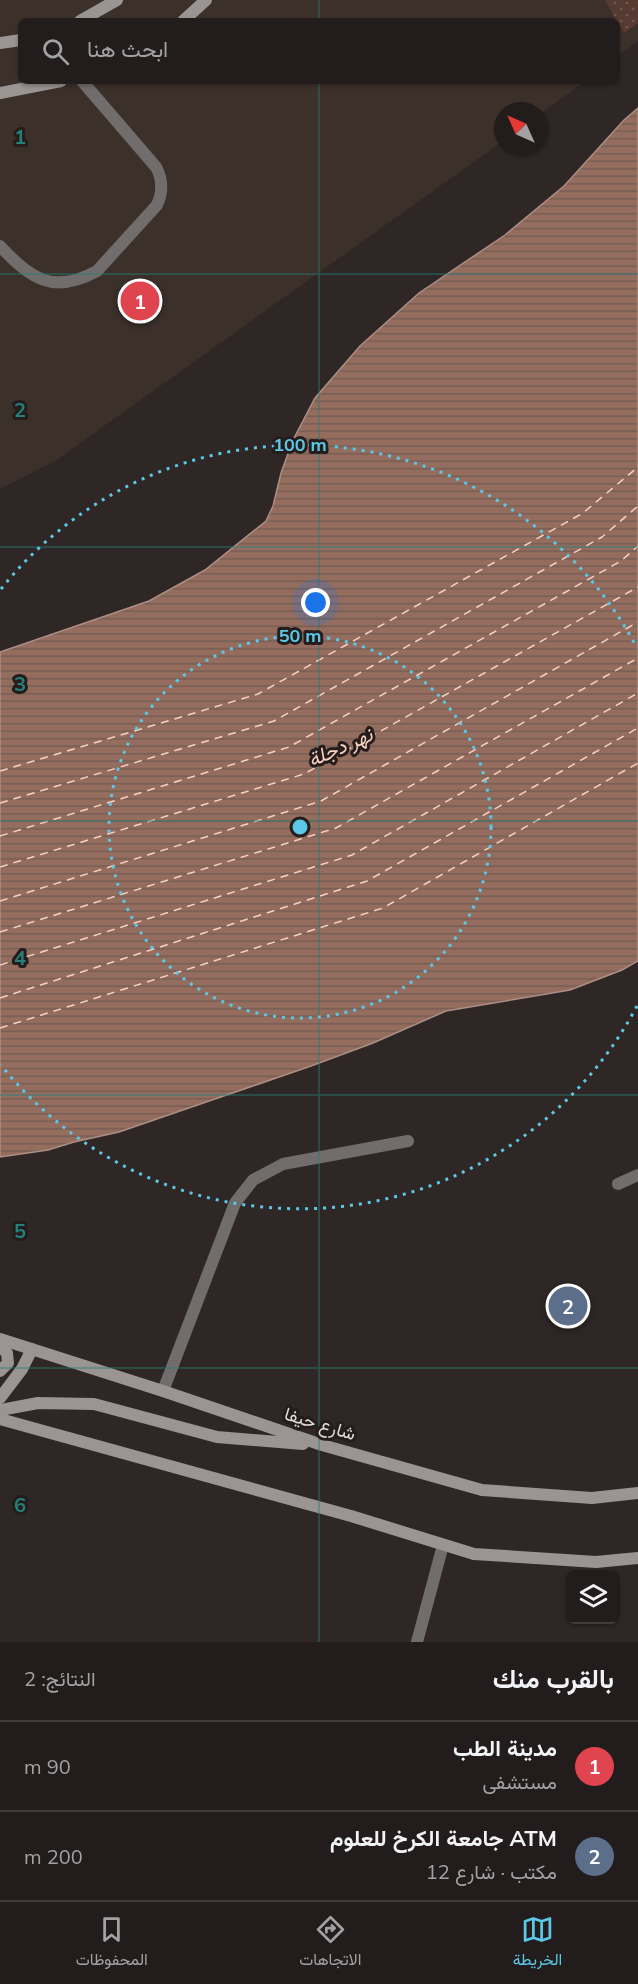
<!DOCTYPE html>
<html lang="ar">
<meta charset="utf-8">
<style>
:root{--surface:#221d1c;--page:#2a2625;--text:#f1f3f6;--muted:#a2a2a3;--line:#3f3b3b;--accent:#5bc8e7}
body{margin:0;font-family:Mulish,Vazirmatn,sans-serif;background:var(--page);color:var(--text);direction:rtl}
.controls{position:absolute;right:18px;bottom:18px;display:grid;overflow:hidden;border-radius:9px;box-shadow:0 2px 4px #0004}
.controls button{width:54px;height:54px;display:grid;place-items:center;padding:0;border:0;border-bottom:2px solid var(--line);background:var(--surface);color:var(--text);font:30px sans-serif}
.compass{position:absolute;left:494px;top:102px;width:54px;height:54px;border-radius:50%;background:var(--surface);box-shadow:0 2px 4px #0004;rotate:315deg}
.you{position:absolute;left:316px;top:603px;width:21px;height:21px;margin:-15px;border:4px solid #fff;border-radius:50%;background:#1a73e8;box-shadow:0 0 0 9px #1a73e833}
.badge{display:grid;place-items:center;width:39px;height:39px;border-radius:50%;background:var(--accent);color:#fff;font-size:20px;font-weight:700}
.pin{position:absolute;translate:-50% -50%;border:3px solid #fff;box-shadow:0 2px 6px #0006}
.list{margin:0;padding:0;list-style:none}
h2{display:flex;justify-content:space-between;align-items:center;height:78px;margin:0;padding:0 24px;font-size:26px}
h2 small{font-size:20px;font-weight:400;color:var(--muted)}
.list li{display:grid;grid-template-columns:39px 1fr auto;gap:18px;align-items:center;box-sizing:border-box;height:90px;padding:0 24px;border-top:2px solid var(--line)}
.list b{display:block;font-size:22px;white-space:nowrap}
.list p{margin:0;font-size:20px;white-space:nowrap;color:var(--muted)}
.list em{font-size:20px;font-style:normal;color:var(--muted)}
.icon{flex:none;width:33px;height:33px;fill:none;stroke:currentColor;stroke-width:2;stroke-linecap:round;stroke-linejoin:round}
.map{position:relative;flex:none;width:638px;height:1642px;overflow:hidden;direction:ltr}
.search{position:absolute;background:var(--surface);box-shadow:0 2px 4px #0004;left:18px;right:18px;top:18px;height:66px;display:flex;align-items:center;gap:15px;box-sizing:border-box;padding:0 21px;border-radius:9px;color:var(--muted);font-size:22px}
.sheet{height:258px;background:var(--surface)}
nav{display:flex;justify-content:space-around;align-items:center;box-sizing:border-box;height:84px;border-top:2px solid var(--line);background:var(--surface);font-size:16px;color:var(--muted)}
nav a{display:grid;justify-items:center;gap:3px}
nav .on{color:var(--accent)}
.map>svg:first-child{display:block}
.built{fill:#3c302b}
.grass{fill:url(#grass-dots)}
.water{fill:url(#water-rules);stroke:#ac8e84;stroke-width:1.5}
.lines{fill:none;stroke-linecap:round;stroke-linejoin:round}
.ferry{stroke:#f9d0c1;stroke-width:1.5;stroke-dasharray:8 6;stroke-linecap:butt}
.lane{stroke:#716d6c;stroke-width:12}
.street{stroke:#716d6c;stroke-width:12}
.secondary{stroke:#9a9492;stroke-width:12}
.grid{fill:none;stroke:#248079;stroke-width:1.5;stroke-opacity:0.55}
.ring{fill:none;stroke:#5bc8e7;stroke-width:3;stroke-dasharray:3 6}
.labels{text-anchor:middle;stroke-width:6;stroke-linejoin:round;paint-order:stroke}
.street-label{font-size:18px;fill:#e1dcda;stroke:#241d1b}
.water-label{font-size:20px;font-style:italic;fill:#f9d0c1;stroke:#241d1b}
.grid-label{font-size:20px;text-anchor:middle;font-weight:bold;fill:#248079;stroke:#241d1b;stroke-width:6;stroke-linejoin:round;paint-order:stroke}
.centre{fill:#5bc8e7;stroke:#241d1b;stroke-width:3}
.ring-label{font-size:18px;text-anchor:middle;font-weight:bold;fill:#5bc8e7;stroke:#241d1b;stroke-width:6;stroke-linejoin:round;paint-order:stroke}
</style>
<div class="map">
<svg width="638" height="1642" viewBox="0 0 638 1642">
<defs>
<pattern id="grass-dots" width="8" height="8" patternUnits="userSpaceOnUse" patternTransform="scale(1.5)"><rect width="8" height="8" fill="#563b32"/><path d="M2 2h.1M6 6h.1" fill="none" stroke="#6e574f" stroke-width="1.8" stroke-linecap="round"/></pattern>
<pattern id="water-rules" width="6" height="5" patternUnits="userSpaceOnUse" patternTransform="scale(1.5)"><rect width="6" height="5" fill="#956d5f"/><path d="M0 2.5h6" fill="none" stroke="#755c53"/></pattern>
</defs>
<rect width="100%" height="100%" fill="#2e2725"/>
<path class="built" d="M0 0H638V41L617 57V21H21V81H585L539 115V111H503V141L55 461 0 489Z"/>
<path class="grass" d="M605 0H638V23L624 33Z"/>
<path class="water" d="M638 108V961L622 970 570 990 446 1011 373 1043 311 1066 119 1132 74 1142 48 1150 0 1157V652L149 601 205 570 266 521 273 506 281 473 293 440 315 398 360 346 419 293 505 235 564 186 624 120Z"/>
<g class="lines">
<g class="ferry">
<path d="M0 771 258 694 583 513 638 467"/>
<path d="M0 803 274 721 602 537 638 506"/>
<path d="M0 836 289 747 621 561 638 546"/>
<path d="M0 867 304 774 638 587"/>
<path d="M0 901 321 801 638 622"/>
<path d="M0 932 336 828 638 658"/>
<path d="M0 965 352 855 638 693"/>
<path d="M0 998 367 881 638 728"/>
<path d="M0 1028 383 908 638 763"/>
</g>
<g class="lane">
<path d="M0 246C31 279 53 295 97 271L157 205C163 192 163 180 156 167L82 81"/>
<path d="M163 1391 235 1203 253 1180 283 1164 408 1141"/>
</g>
<g class="street">
<path d="M618 1184 638 1175"/>
<path d="M417 1642 443 1545"/>
</g>
<g class="secondary">
<path d="M80 21 117 0"/>
<path d="M183 21 206 0"/>
<path d="M0 43 21 40"/>
<path d="M0 93 61 81"/>
<path d="M0 1339 163 1391 322 1445 482 1490 592 1498 638 1493"/>
<path d="M0 1346 7 1353 8 1363 0 1371"/>
<path d="M0 1398 22 1369 32 1349"/>
<path d="M0 1410 38 1403 94 1404 217 1437 303 1444"/>
<path d="M0 1419 351 1516 474 1554 596 1562 638 1558"/>
</g>
</g>
<path class="grid" d="M319 0V21M319 81V1642M0 274H638M0 547H638M0 821H638M0 1095H638M0 1368H638"/>
<g class="ring">
<circle cx="300" cy="827" r="191"/>
<path d="M637 1006A382 382 0 0 1 1 1065M1 589A382 382 0 0 1 637 648"/>
</g>
<g class="labels">
<g class="street-label">
<text transform="translate(320 1424) rotate(17)" y="6">شارع حيفا</text>
</g>
<g class="water-label">
<text transform="translate(340 747) rotate(-24)" y="7">نهر دجلة</text>
</g>
</g>
<g class="grid-label">
<text x="20" y="144">1</text>
<text x="20" y="417">2</text>
<text x="20" y="691">3</text>
<text x="20" y="965">4</text>
<text x="20" y="1238">5</text>
<text x="20" y="1512">6</text>
</g>
<circle cx="300" cy="827" r="9" class="centre"/>
<g class="ring-label">
<text x="300" y="451">100 m</text>
<text x="300" y="642">50 m</text>
</g>
</svg>
<div class="controls">
<button><svg class="icon" aria-label="layers" viewBox="0 0 24 24"><path d="M12 4l9 5-9 5-9-5zM3 14l9 5 9-5"/></svg></button>
</div>
<svg class="compass" viewBox="-18 -18 36 36"><path d="M0-13l5 13h-10z" fill="#e53935"/><path d="M0 13l5-13h-10z" fill="#a2a2a3"/></svg>
<div class="you"></div>
<div class="pin badge" style="left:140px;top:301px;background:#e0444e">1</div>
<div class="pin badge" style="left:568px;top:1306px;background:#5c6f8a">2</div>
<div class="search"><svg class="icon" aria-label="search" viewBox="0 0 24 24"><circle cx="10" cy="10" r="6"/><path d="M15 15l6 6"/></svg>ابحث هنا</div>
</div>
<section class="sheet">
<h2>بالقرب منك<small>النتائج: 2</small></h2>
<ul class="list">
<li><span class="badge" style="background:#e0444e">1</span><div><b>مدينة الطب</b><p>مستشفى</p></div><em>90 m</em></li>
<li><span class="badge" style="background:#5c6f8a">2</span><div><b>ATM جامعة الكرخ للعلوم</b><p>مكتب · شارع 12</p></div><em>200 m</em></li>
</ul>
</section>
<nav>
<a class="on"><svg class="icon" aria-label="map" viewBox="0 0 24 24"><path d="M3 6l6-2 6 2 6-2v14l-6 2-6-2-6 2zM9 4v14M15 6v14"/></svg>الخريطة</a>
<a><svg class="icon" aria-label="directions" viewBox="0 0 24 24"><path d="M12 3l9 9-9 9-9-9zM9 14v-3h6M13 9l2 2-2 2"/></svg>الاتجاهات</a>
<a><svg class="icon" aria-label="saved" viewBox="0 0 24 24"><path d="M7 4h10v16l-5-4-5 4z"/></svg>المحفوظات</a>
</nav>
